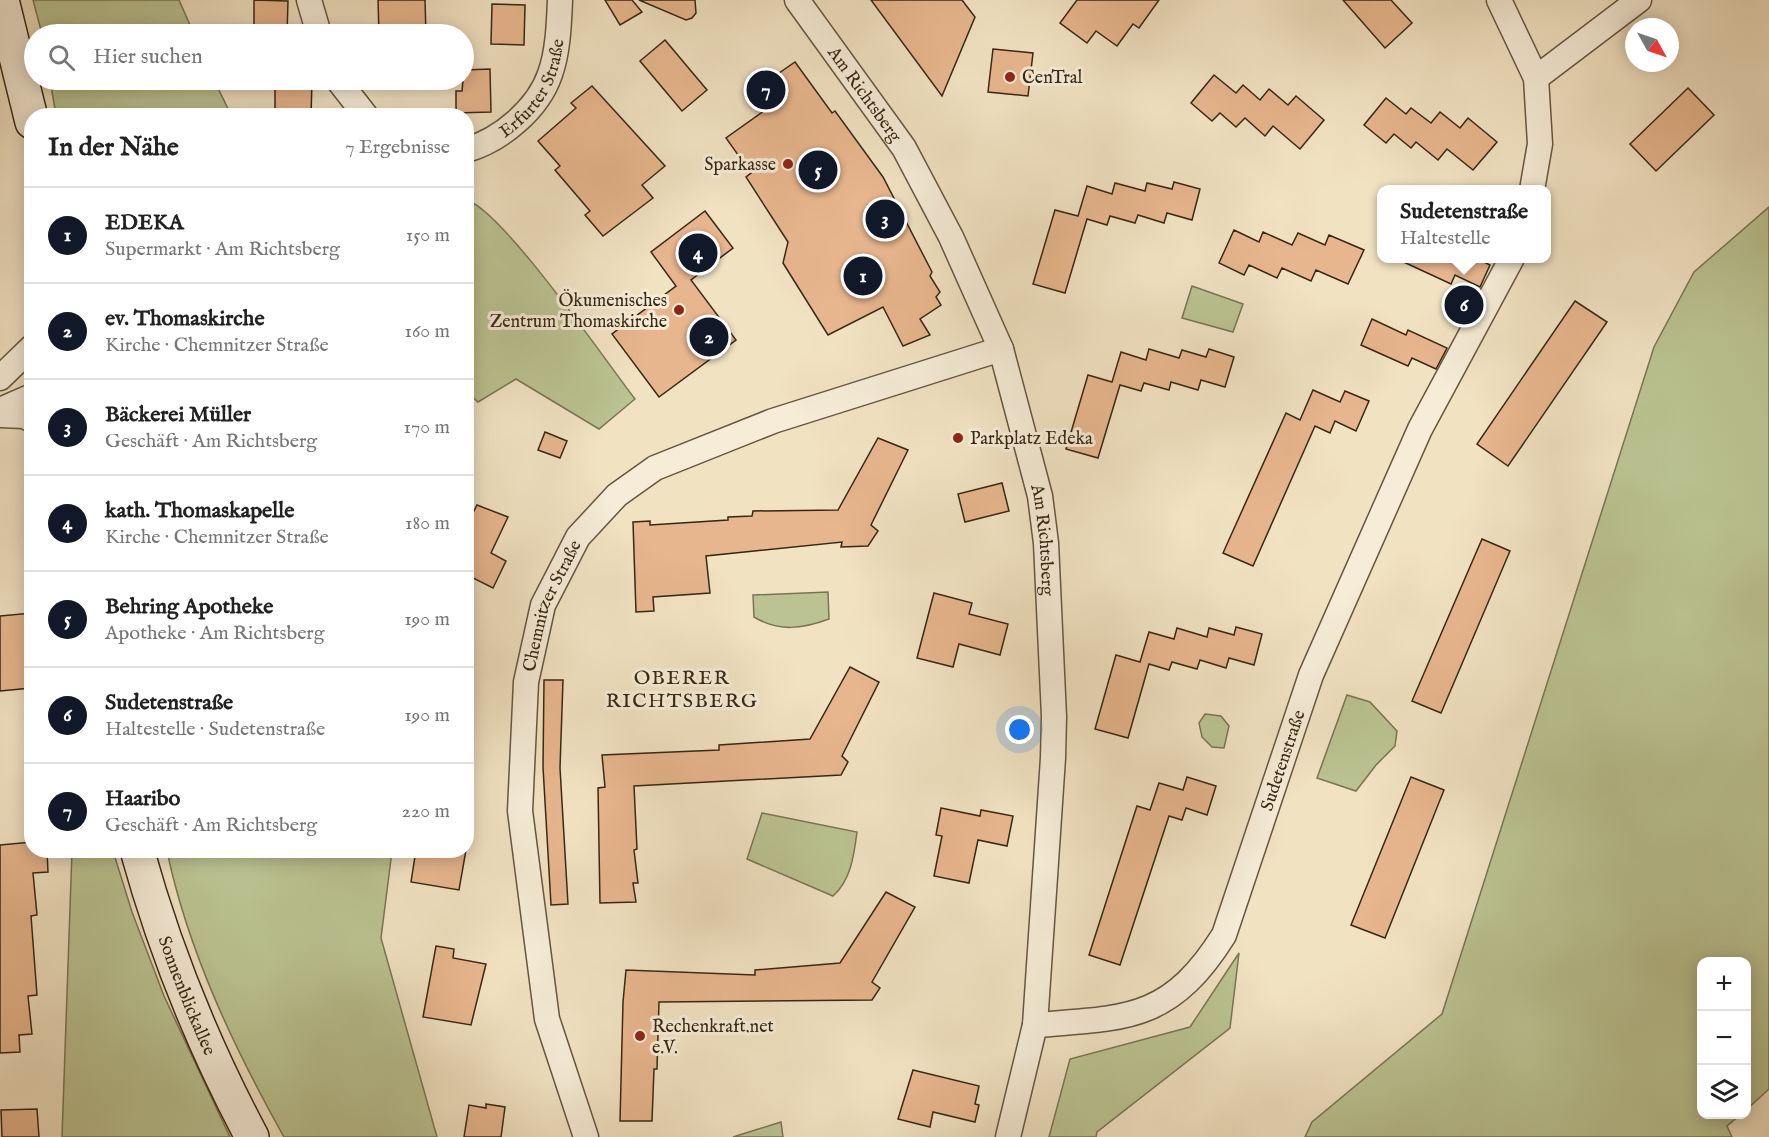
<!DOCTYPE html>
<html lang="de">
<meta charset="utf-8">
<style>
:root{--surface:#fff;--page:#f6f6f6;--text:#222;--muted:#767676;--line:#e0e0e0;--accent:#111827}
body{margin:0;font-family:"IM FELL English",serif;background:var(--page);color:var(--text)}
.controls{position:absolute;right:18px;bottom:18px;display:grid;overflow:hidden;border-radius:12px;box-shadow:0 3px 15px #0003}
.controls button{width:54px;height:54px;display:grid;place-items:center;padding:0;border:0;border-bottom:2px solid var(--line);background:var(--surface);color:var(--text);font:30px sans-serif}
.compass{position:absolute;left:1625px;top:18px;width:54px;height:54px;border-radius:50%;background:var(--surface);box-shadow:0 3px 15px #0003;rotate:130deg}
.you{position:absolute;left:1020px;top:730px;width:21px;height:21px;margin:-15px;border:4px solid #fff;border-radius:50%;background:#1a73e8;box-shadow:0 0 0 9px #1a73e833}
.badge{display:grid;place-items:center;width:39px;height:39px;border-radius:50%;background:var(--accent);color:#fff;font-size:20px;font-weight:700}
.pin{position:absolute;translate:-50% -50%;border:3px solid #fff;box-shadow:0 2px 6px #0006}
.popup{position:absolute;left:1377px;top:185px;width:174px;height:78px;box-sizing:border-box;display:grid;place-content:center;border-radius:12px;background:var(--surface);filter:drop-shadow(0 2px 4px #0005);font-size:20px;white-space:nowrap;color:var(--muted)}
.popup b{font-size:22px;color:var(--text)}
.popup::after{content:'';position:absolute;left:50%;top:100%;margin-left:-12px;border:12px solid transparent;border-top-color:var(--surface)}
.list{margin:0;padding:0;list-style:none}
h2{display:flex;justify-content:space-between;align-items:center;height:78px;margin:0;padding:0 24px;font-size:26px}
h2 small{font-size:20px;font-weight:400;color:var(--muted)}
.list li{display:grid;grid-template-columns:39px 1fr auto;gap:18px;align-items:center;box-sizing:border-box;height:96px;padding:0 24px;border-top:2px solid var(--line)}
.list b{display:block;font-size:22px;white-space:nowrap}
.list p{margin:0;font-size:20px;white-space:nowrap;color:var(--muted)}
.list em{font-size:20px;font-style:normal;color:var(--muted)}
.icon{flex:none;width:33px;height:33px;fill:none;stroke:currentColor;stroke-width:2;stroke-linecap:round;stroke-linejoin:round}
.map{position:relative;flex:none;width:1769px;height:1137px;overflow:hidden}
.search{position:absolute;background:var(--surface);box-shadow:0 3px 15px #0003;left:24px;top:24px;width:450px;height:66px;display:flex;align-items:center;gap:15px;box-sizing:border-box;padding:0 21px;border-radius:33px;color:var(--muted);font-size:22px}
.panel{position:absolute;background:var(--surface);box-shadow:0 3px 15px #0003;left:24px;top:108px;width:450px;height:750px;border-radius:24px}
.map>svg:first-child{display:block}
.green{fill:#bbc392;stroke:#797553;stroke-width:1.5}
.building{fill:#e8b68e;stroke:#372714;stroke-width:1.5}
.lines{fill:none;stroke-linecap:round;stroke-linejoin:round}
.minor-casing{stroke:#665640;stroke-width:27}
.secondary-casing{stroke:#372714;stroke-width:36}
.minor{stroke:#f6ecd7;stroke-width:24}
.secondary{stroke:#f6ecd7;stroke-width:33}
.poi-dot{fill:#8f2418;stroke:#f6ecd7;stroke-width:2}
.labels{text-anchor:middle;stroke-width:6;stroke-linejoin:round;paint-order:stroke}
.poi-label{font-size:18px;fill:#372714;stroke:#f6ecd7;text-anchor:start}
.street-label{font-size:18px;fill:#372714;stroke:#f6ecd7}
.neighbourhood-label{font-size:20px;letter-spacing:1.5px;fill:#372714;stroke:#f6ecd7}
</style>
<div class="map">
<svg width="1769" height="1137" viewBox="0 0 1769 1137">
<rect width="100%" height="100%" fill="#f1e2c2"/>
<filter id="stains"><feTurbulence type="fractalNoise" baseFrequency=".00333" numOctaves="4"/><feColorMatrix values="0 0 0 0 .2 0 0 0 0 .09 0 0 0 0 .02 0 0 0 .5 -.17"/></filter>
<radialGradient id="worn" r=".72"><stop offset=".6" stop-color="#630" stop-opacity="0"/><stop offset="1" stop-color="#630" stop-opacity=".3"/></radialGradient>
<g class="green">
<path d="M33 0H179L194 34H42Z"/>
<path d="M50 80H214L231 115H56Z"/>
<path d="M466 200C501 208 607 363 635 399L599 429 516 379 478 402 467 392Z"/>
<path d="M1769 207V1089L1747 1109 1746 962H1702V1114L1740 1115 1727 1126 1732 1137H1305L1312 1122 1442 1014 1654 347 1694 272Z"/>
<path d="M1192 286 1243 304 1233 332 1182 318Z"/>
<path d="M828 592 829 619C802 629 779 632 754 617L753 595Z"/>
<path d="M1347 695 1370 702 1397 731 1395 746 1376 765 1356 791 1317 778Z"/>
<path d="M1205 714 1221 716 1229 726 1224 748 1212 747 1202 737 1199 723Z"/>
<path d="M762 813 857 832C854 855 851 880 833 896L747 859Z"/>
<path d="M72 851H113L132 912 164 996 230 1137H62Z"/>
<path d="M167 851H392L381 938 437 1137H284C234 1048 188 951 167 851Z"/>
<path d="M1239 953 1230 1028 1097 1132 1096 1137H1049L1070 1059 1190 1027Z"/>
<path d="M781 1122 783 1137H733Z"/>
</g>
<g class="building">
<path d="M254 0 288 1 287 34H254Z"/>
<path d="M378 0H425L426 34H379Z"/>
<path d="M605 0H632L642 12 620 25Z"/>
<path d="M639 0H695L696 13 692 18 686 20Z"/>
<path d="M871 0H962L975 17 942 96Z"/>
<path d="M1077 0H1159L1139 28 1133 24 1117 46 1096 31 1087 43 1060 23Z"/>
<path d="M1343 0H1391L1412 23 1385 48Z"/>
<path d="M492 4 525 5 524 45 491 44Z"/>
<path d="M665 40 707 90 682 111 640 61Z"/>
<path d="M993 49 1033 53 1028 96 988 92Z"/>
<path d="M795 62 832 113 835 111 883 177 932 272 930 276 940 292 936 297 941 305 920 319 930 335 903 346 883 307 828 335 783 263 788 242 746 177 751 173 726 138 775 103 762 85Z"/>
<path d="M490 69 491 112 456 113V91H462L464 70Z"/>
<path d="M1214 75 1236 93 1243 85 1260 100 1269 89 1288 105 1296 96 1324 120 1300 149 1273 126 1265 136 1245 118 1236 127 1220 113 1212 121 1191 103Z"/>
<path d="M275 80 312 81 311 116H275Z"/>
<path d="M592 86 665 166 642 185 653 198 603 236 585 215 590 211 555 170 560 166 538 141 576 108 571 103Z"/>
<path d="M1688 88 1714 115 1656 171 1630 144Z"/>
<path d="M1386 98 1406 114 1411 108 1431 123 1440 112 1460 128 1468 118 1497 142 1473 170 1447 149 1438 160 1416 142 1411 148 1394 134 1386 143 1364 125Z"/>
<path d="M1174 182 1200 189 1192 220 1167 213 1164 223 1138 215 1135 223 1110 216 1107 225 1087 219 1065 293 1033 284 1055 210 1078 216 1087 186 1112 194 1115 183 1145 191 1147 183 1172 189Z"/>
<path d="M705 211 733 248 691 280 736 340 659 397 612 334 676 286 651 252Z"/>
<path d="M1234 230 1259 242 1263 232 1292 245 1298 233 1325 245 1329 235 1364 250 1348 284 1316 270 1311 281 1282 268 1277 278 1249 265 1244 275 1219 263Z"/>
<path d="M1395 258H1476L1490 265 1480 287 1455 275 1451 284Z"/>
<path d="M1575 301 1607 322 1508 466 1477 444Z"/>
<path d="M1372 319 1406 335 1408 330 1447 348 1436 369 1412 358 1408 366 1361 345Z"/>
<path d="M1149 349 1179 358 1182 350 1206 357 1209 349 1234 357 1225 387 1201 380 1198 390 1171 382 1169 390 1144 383 1141 391 1120 385 1098 458 1066 449 1088 375 1112 382 1121 352 1146 360Z"/>
<path d="M1313 390 1340 402 1345 391 1369 401 1356 431 1335 421 1330 433 1315 426 1253 566 1223 553 1286 413 1300 420Z"/>
<path d="M545 432 567 441 560 458 538 450Z"/>
<path d="M878 438 908 450 871 525 878 531 868 546 841 547 842 542 706 556 710 593 653 597 654 611 636 612 633 522 650 521V525L728 520V517L752 516 753 511 838 510Z"/>
<path d="M1002 483 1009 511 965 522 958 494Z"/>
<path d="M477 505 508 517 491 553 506 561 493 588 471 577 473 573 466 570V526Z"/>
<path d="M1482 539 1510 551 1441 713 1412 701Z"/>
<path d="M934 593 972 603 969 614 1008 624 1000 655 959 644 953 667 917 658Z"/>
<path d="M32 613V646L28 647 31 688 0 691V616Z"/>
<path d="M1236 627 1262 634 1254 665 1229 658 1226 668 1200 660 1197 669 1172 662 1169 670 1149 664 1128 738 1095 729 1116 655 1140 662 1149 632 1174 639 1177 628 1207 637 1209 628 1234 635Z"/>
<path d="M850 667 879 682 842 756 848 762 841 775 634 786 637 849 634 850 638 883H633L636 902 600 903 598 788 605 787 602 755 719 750V745L810 739Z"/>
<path d="M544 680H563L560 768 568 904 551 905 543 767Z"/>
<path d="M1187 777 1216 786 1207 815 1186 808 1182 820 1169 816 1120 965 1089 955 1137 806 1150 810 1159 783 1183 790Z"/>
<path d="M1411 777 1444 790 1385 938 1351 925Z"/>
<path d="M941 808 980 816 981 810 1013 816 1007 846 978 840 969 883 934 876 942 836 936 835Z"/>
<path d="M32 842V850H47L48 872 33 873 37 915 31 916 37 995 28 996 32 1034 19 1035 20 1052 0 1053V845Z"/>
<path d="M416 850H466L459 890 411 882Z"/>
<path d="M886 892 915 907 872 982 880 988 872 1000 659 1002 657 1069H654L652 1121H620L623 1002 626 970 755 975V970L840 963Z"/>
<path d="M436 946 454 949 453 958 486 964 471 1025 423 1017Z"/>
<path d="M913 1070 979 1086 975 1104 979 1105 975 1122 933 1112 930 1127 898 1119Z"/>
<path d="M486 1104 505 1107 501 1137H464L469 1105 486 1108Z"/>
<path d="M37 1109 39 1137H2L1 1110Z"/>
</g>
<g class="lines">
<g class="minor-casing">
<g id="minor">
<path d="M309 0 319 34"/>
<path id="s1" d="M797 0 904 148 951 237 1001 349 1040 496 1046 543 1054 717 1053 758 1035 1025 1008 1137"/>
<path d="M1499 0 1536 78 1540 144 1532 190"/>
<path d="M1536 78 1639 0"/>
<path d="M338 80 366 116"/>
<path id="s2" d="M466 150C501 140 538 109 550 74 558 52 559 24 560 0"/>
<path d="M0 378 32 347"/>
<path d="M0 410 32 396"/>
<path d="M0 415 24 416 32 420"/>
<path id="s3" d="M1035 1025C1127 1018 1170 1021 1224 935L1311 675 1420 429 1512 258"/>
<path id="s4" d="M586 1137 547 1019 520 811 526 682 543 605 558 576 578 537 617 495 655 468 773 421 1001 349"/>
</g>
</g>
<g class="secondary-casing">
<g id="secondary">
<path d="M2 0 32 122"/>
<path id="s5" d="M137 850C165 951 203 1045 252 1137"/>
</g>
</g>
<use href="#minor" class="minor"/>
<use href="#secondary" class="secondary"/>
</g>
<g class="poi-dot">
<circle cx="1010" cy="77" r="6"/>
<circle cx="788" cy="164" r="6"/>
<circle cx="679" cy="310" r="6"/>
<circle cx="958" cy="438" r="6"/>
<circle cx="640" cy="1036" r="6"/>
</g>
<g class="labels">
<g class="poi-label">
<text x="1022" y="83">CenTral</text>
<text x="776" y="170" text-anchor="end">Sparkasse</text>
<text x="667" y="306" text-anchor="end">Ökumenisches<tspan x="667" dy="21">Zentrum Thomaskirche</tspan></text>
<text x="970" y="444">Parkplatz Edeka</text>
<text x="652" y="1032">Rechenkraft.net<tspan x="652" dy="21">e.V.</tspan></text>
</g>
<g class="street-label">
<text dy="6" stroke="none"><textPath href="#s2" startOffset="96">Erfurter Straße</textPath></text>
<text dy="6" stroke="none"><textPath href="#s1" startOffset="116">Am Richtsberg</textPath></text>
<text dy="6" stroke="none"><textPath href="#s1" startOffset="602">Am Richtsberg</textPath></text>
<text dy="6" stroke="none"><textPath href="#s4" startOffset="544">Chemnitzer Straße</textPath></text>
<text dy="6" stroke="none"><textPath href="#s3" startOffset="406">Sudetenstraße</textPath></text>
<text dy="6" stroke="none"><textPath href="#s5" startOffset="154">Sonnenblickallee</textPath></text>
</g>
<g class="neighbourhood-label">
<text x="682" y="684">OBERER<tspan x="682" dy="23">RICHTSBERG</tspan></text>
</g>
</g>
<rect width="100%" height="100%" filter="url(#stains)"/>
<rect width="100%" height="100%" fill="url(#worn)"/>
</svg>
<div class="controls">
<button>+</button>
<button>−</button>
<button><svg class="icon" aria-label="layers" viewBox="0 0 24 24"><path d="M12 4l9 5-9 5-9-5zM3 14l9 5 9-5"/></svg></button>
</div>
<svg class="compass" viewBox="-18 -18 36 36"><path d="M0-13l5 13h-10z" fill="#e53935"/><path d="M0 13l5-13h-10z" fill="#767676"/></svg>
<div class="you"></div>
<div class="pin badge" style="left:863px;top:276px">1</div>
<div class="pin badge" style="left:709px;top:337px">2</div>
<div class="pin badge" style="left:885px;top:219px">3</div>
<div class="pin badge" style="left:698px;top:253px">4</div>
<div class="pin badge" style="left:818px;top:170px">5</div>
<div class="pin badge" style="left:1464px;top:305px">6</div>
<div class="popup"><b>Sudetenstraße</b>Haltestelle</div>
<div class="pin badge" style="left:766px;top:90px">7</div>
<div class="search"><svg class="icon" aria-label="search" viewBox="0 0 24 24"><circle cx="10" cy="10" r="6"/><path d="M15 15l6 6"/></svg>Hier suchen</div>
<section class="panel">
<h2>In der Nähe<small>7 Ergebnisse</small></h2>
<ul class="list">
<li><span class="badge">1</span><div><b>EDEKA</b><p>Supermarkt · Am Richtsberg</p></div><em>150 m</em></li>
<li><span class="badge">2</span><div><b>ev. Thomaskirche</b><p>Kirche · Chemnitzer Straße</p></div><em>160 m</em></li>
<li><span class="badge">3</span><div><b>Bäckerei Müller</b><p>Geschäft · Am Richtsberg</p></div><em>170 m</em></li>
<li><span class="badge">4</span><div><b>kath. Thomaskapelle</b><p>Kirche · Chemnitzer Straße</p></div><em>180 m</em></li>
<li><span class="badge">5</span><div><b>Behring Apotheke</b><p>Apotheke · Am Richtsberg</p></div><em>190 m</em></li>
<li><span class="badge">6</span><div><b>Sudetenstraße</b><p>Haltestelle · Sudetenstraße</p></div><em>190 m</em></li>
<li><span class="badge">7</span><div><b>Haaribo</b><p>Geschäft · Am Richtsberg</p></div><em>220 m</em></li>
</ul>
</section>
</div>
